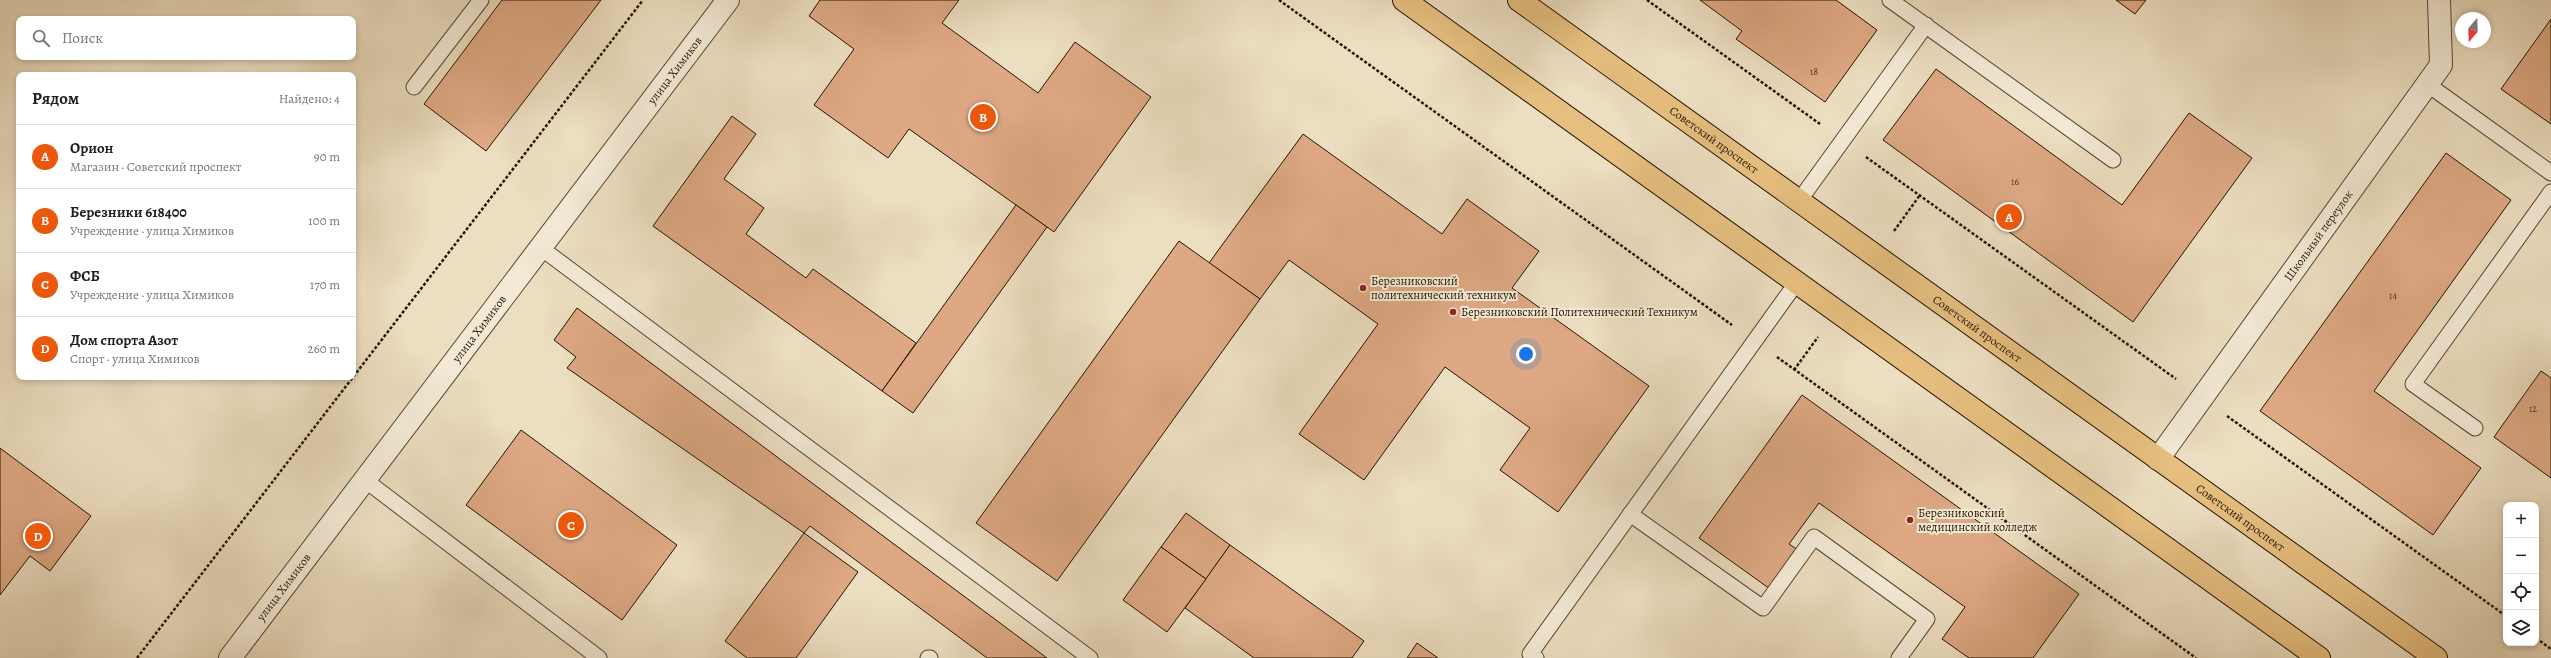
<!DOCTYPE html>
<html lang="ru">
<meta charset="utf-8">
<style>
:root{--surface:#fff;--page:#f2f2f2;--text:#202124;--muted:#757577;--line:#e0e0e0;--accent:#ea580c}
body{margin:0;font-family:Alegreya,serif;background:var(--page);color:var(--text)}
.controls{position:absolute;right:12px;bottom:12px;display:grid;overflow:hidden;border-radius:8px;box-shadow:0 2px 6px #0003}
.controls button{width:36px;height:36px;display:grid;place-items:center;padding:0;border:0;border-bottom:1px solid var(--line);background:var(--surface);color:var(--text);font:20px sans-serif}
.compass{position:absolute;left:2455px;top:12px;width:36px;height:36px;border-radius:50%;background:var(--surface);box-shadow:0 2px 6px #0003;rotate:199deg}
.you{position:absolute;left:1526px;top:354px;width:14px;height:14px;margin:-10px;border:3px solid #fff;border-radius:50%;background:#1a73e8;box-shadow:0 0 0 6px #1a73e833}
.badge{display:grid;place-items:center;width:26px;height:26px;border-radius:50%;background:var(--accent);color:#fff;font-size:13px;font-weight:700}
.pin{position:absolute;translate:-50% -50%;border:2px solid #fff;box-shadow:0 1px 4px #0006}
.list{margin:0;padding:0;list-style:none}
h2{display:flex;justify-content:space-between;align-items:center;height:52px;margin:0;padding:0 16px;font-size:17px}
h2 small{font-size:13px;font-weight:400;color:var(--muted)}
.list li{display:grid;grid-template-columns:26px 1fr auto;gap:12px;align-items:center;box-sizing:border-box;height:64px;padding:0 16px;border-top:1px solid var(--line)}
.list b{display:block;font-size:15px;white-space:nowrap}
.list p{margin:0;font-size:13px;white-space:nowrap;color:var(--muted)}
.list em{font-size:13px;font-style:normal;color:var(--muted)}
.icon{flex:none;width:22px;height:22px;fill:none;stroke:currentColor;stroke-width:2;stroke-linecap:round;stroke-linejoin:round}
.map{position:relative;flex:none;width:2551px;height:658px;overflow:hidden}
.search{position:absolute;background:var(--surface);box-shadow:0 2px 6px #0003;left:16px;top:16px;width:340px;height:44px;display:flex;align-items:center;gap:10px;box-sizing:border-box;padding:0 14px;border-radius:8px;color:var(--muted);font-size:15px}
.panel{position:absolute;background:var(--surface);box-shadow:0 2px 6px #0003;left:16px;top:72px;width:340px;height:308px;border-radius:8px}
.map>svg:first-child{display:block}
.building{fill:#dda883;stroke:#251401}
.lines{fill:none;stroke-linecap:round;stroke-linejoin:round}
.lane-casing{stroke:#574631;stroke-width:17}
.street-casing{stroke:#574631;stroke-width:24}
.primary-casing{stroke:#251401;stroke-width:24}
.path{stroke:#251401;stroke-width:2.5;stroke-dasharray:3 2;stroke-linecap:butt}
.lane{stroke:#f3ead6;stroke-width:15}
.street{stroke:#f3ead6;stroke-width:22}
.primary{stroke:#e6bf80;stroke-width:22}
.poi-dot{fill:#8f2418;stroke:#f3ead6;stroke-width:1.5}
.labels{text-anchor:middle;stroke-width:4;stroke-linejoin:round;paint-order:stroke}
.number-label{font-size:10px;fill:#533922}
.street-label{font-size:12px;fill:#251401;stroke:#f3ead6}
.poi-label{font-size:12px;fill:#251401;stroke:#f3ead6;text-anchor:start}
</style>
<div class="map">
<svg width="2551" height="658" viewBox="0 0 2551 658">
<rect width="100%" height="100%" fill="#ecdec0"/>
<filter id="stains"><feTurbulence type="fractalNoise" baseFrequency=".005" numOctaves="4"/><feColorMatrix values="0 0 0 0 .2 0 0 0 0 .09 0 0 0 0 .02 0 0 0 .5 -.17"/></filter>
<radialGradient id="worn" r=".72"><stop offset=".6" stop-color="#630" stop-opacity="0"/><stop offset="1" stop-color="#630" stop-opacity=".3"/></radialGradient>
<g class="building">
<path d="M502 0H601L486 151 424 104Z"/>
<path d="M820 0H959L942 23 1038 93 1075 42 1151 97 1054 232 909 129 888 158 814 105 854 49 809 16Z"/>
<path d="M1700 0H1836L1877 30 1825 102 1736 39 1742 31Z"/>
<path d="M2116 0H2146L2135 14Z"/>
<path d="M2551 19V124L2501 89Z"/>
<path d="M1936 69 2122 205 2189 113 2252 158 2133 322 1883 140Z"/>
<path d="M732 116 756 134 724 179 764 208 746 234 806 278 813 269 916 343 882 391 653 226Z"/>
<path d="M1303 134 1442 234 1467 199 1539 251 1512 288 1649 386 1558 512 1500 470 1530 428 1445 367 1364 480 1299 434 1378 324 1289 260 1260 299 1209 263Z"/>
<path d="M2446 153 2511 200 2374 391 2481 468 2433 535 2260 411Z"/>
<path d="M1016 205 1047 227 913 413 882 391Z"/>
<path d="M1179 241 1260 299 1057 581 976 523Z"/>
<path d="M577 308 1047 658H987L810 526 804 533 567 368 576 357 554 340Z"/>
<path d="M2541 371 2551 378V478L2494 437Z"/>
<path d="M1802 395 2079 594 2033 658H1969L1942 639 1965 607 1819 503 1789 544 1798 550 1770 589 1699 538Z"/>
<path d="M521 430 677 545 622 620 466 505Z"/>
<path d="M0 448 91 516 50 571 30 556 0 595Z"/>
<path d="M1186 513 1230 545 1206 579 1161 547Z"/>
<path d="M804 533 858 572 796 658H747L725 641Z"/>
<path d="M1230 545 1364 641 1352 658H1254L1185 608Z"/>
<path d="M1161 547 1206 579 1167 632 1123 600Z"/>
<path d="M1417 643 1438 658H1407Z"/>
</g>
<g class="lines">
<g class="lane-casing">
<g id="lane">
<path d="M1890 0 2113 160"/>
<path d="M2427 84 2551 173"/>
<path d="M414 87 481 0"/>
<path d="M1799 201 1926 25"/>
<path d="M541 248 1090 658"/>
<path d="M2475 428 2413 384 2551 192"/>
<path d="M365 480 599 658"/>
<path d="M1630 514 1763 608 1814 537 1927 619 1899 658"/>
<path d="M928 658H930"/>
<path d="M1536 658 1530 654 1797 282"/>
</g>
</g>
<g class="street-casing">
<g id="street">
<path id="s1" d="M2158 459 2441 65 2439 0"/>
<path id="s2" d="M230 658 728 0"/>
</g>
</g>
<g class="primary-casing">
<g id="primary">
<path d="M1404 0 2319 658"/>
<path id="s3" d="M1519 0 2436 658"/>
</g>
</g>
<g class="path">
<path d="M1279 0 1732 325"/>
<path d="M1647 0 1820 124"/>
<path d="M1866 157 2176 379"/>
<path d="M1894 231 1920 195"/>
<path d="M1777 357 2196 658"/>
<path d="M1794 370 1818 337"/>
<path d="M2227 416 2506 616"/>
<path d="M2536 638 2551 649"/>
<path d="M137 658 643 0"/>
</g>
<use href="#lane" class="lane"/>
<use href="#street" class="street"/>
<use href="#primary" class="primary"/>
</g>
<g class="poi-dot">
<circle cx="1363" cy="288" r="4"/>
<circle cx="1453" cy="312" r="4"/>
<circle cx="1910" cy="520" r="4"/>
</g>
<g class="labels">
<g class="number-label">
<text x="1814" y="75">18</text>
<text x="2015" y="185">16</text>
<text x="2393" y="299">14</text>
<text x="2533" y="412">12</text>
</g>
<g class="street-label">
<text dy="4" stroke="none"><textPath href="#s2" startOffset="737">улица Химиков</textPath></text>
<text dy="4" stroke="none"><textPath href="#s3" startOffset="240">Советский проспект</textPath></text>
<text dy="4" stroke="none"><textPath href="#s1" startOffset="275">Школьный переулок</textPath></text>
<text dy="4" stroke="none"><textPath href="#s2" startOffset="413">улица Химиков</textPath></text>
<text dy="4" stroke="none"><textPath href="#s3" startOffset="564">Советский проспект</textPath></text>
<text dy="4" stroke="none"><textPath href="#s3" startOffset="888">Советский проспект</textPath></text>
<text dy="4" stroke="none"><textPath href="#s2" startOffset="89">улица Химиков</textPath></text>
</g>
<g class="poi-label">
<text x="1371" y="285">Березниковский<tspan x="1371" dy="14">политехнический техникум</tspan></text>
<text x="1461" y="316">Березниковский Политехнический Техникум</text>
<text x="1918" y="517">Березниковский<tspan x="1918" dy="14">медицинский колледж</tspan></text>
</g>
</g>
<rect width="100%" height="100%" filter="url(#stains)"/>
<rect width="100%" height="100%" fill="url(#worn)"/>
</svg>
<div class="controls">
<button>+</button>
<button>−</button>
<button><svg class="icon" aria-label="locate" viewBox="0 0 24 24"><circle cx="12" cy="12" r="6"/><path d="M12 2v4M12 18v4M2 12h4M18 12h4"/></svg></button>
<button><svg class="icon" aria-label="layers" viewBox="0 0 24 24"><path d="M12 4l9 5-9 5-9-5zM3 14l9 5 9-5"/></svg></button>
</div>
<svg class="compass" viewBox="-18 -18 36 36"><path d="M0-13l5 13h-10z" fill="#e53935"/><path d="M0 13l5-13h-10z" fill="#757577"/></svg>
<div class="you"></div>
<div class="pin badge" style="left:2009px;top:217px">A</div>
<div class="pin badge" style="left:983px;top:117px">B</div>
<div class="pin badge" style="left:571px;top:525px">C</div>
<div class="pin badge" style="left:38px;top:536px">D</div>
<div class="search"><svg class="icon" aria-label="search" viewBox="0 0 24 24"><circle cx="10" cy="10" r="6"/><path d="M15 15l6 6"/></svg>Поиск</div>
<section class="panel">
<h2>Рядом<small>Найдено: 4</small></h2>
<ul class="list">
<li><span class="badge">A</span><div><b>Орион</b><p>Магазин · Советский проспект</p></div><em>90 m</em></li>
<li><span class="badge">B</span><div><b>Березники 618400</b><p>Учреждение · улица Химиков</p></div><em>100 m</em></li>
<li><span class="badge">C</span><div><b>ФСБ</b><p>Учреждение · улица Химиков</p></div><em>170 m</em></li>
<li><span class="badge">D</span><div><b>Дом спорта Азот</b><p>Спорт · улица Химиков</p></div><em>260 m</em></li>
</ul>
</section>
</div>
